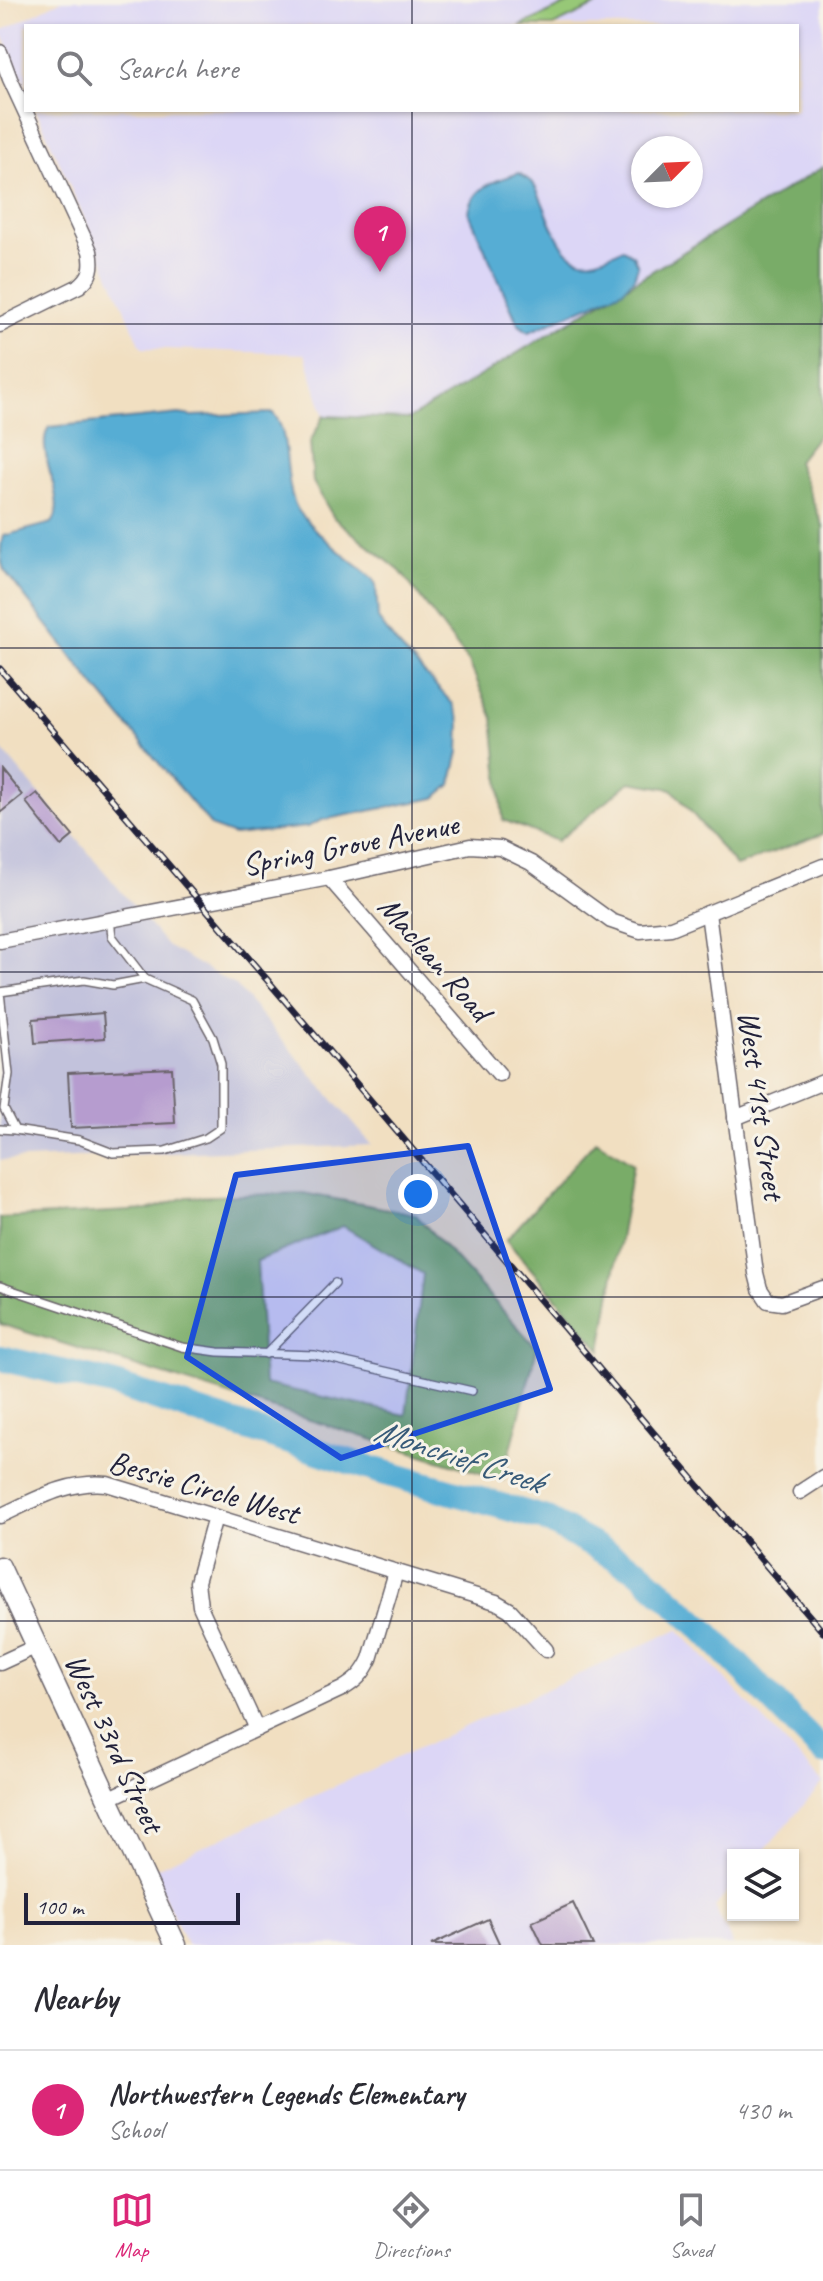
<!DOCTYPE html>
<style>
:root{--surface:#fff;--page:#f2f2f3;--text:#2b2b33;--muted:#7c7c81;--line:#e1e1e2;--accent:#db2777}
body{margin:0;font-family:Caveat,sans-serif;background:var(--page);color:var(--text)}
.controls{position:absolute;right:24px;bottom:24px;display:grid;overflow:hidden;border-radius:0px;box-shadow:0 2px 6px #0004}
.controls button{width:72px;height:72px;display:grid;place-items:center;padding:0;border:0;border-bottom:2px solid var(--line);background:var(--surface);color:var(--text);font:40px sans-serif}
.compass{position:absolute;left:631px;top:136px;width:72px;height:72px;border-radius:50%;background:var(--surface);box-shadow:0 2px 6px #0004;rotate:66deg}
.scale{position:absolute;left:24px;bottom:20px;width:216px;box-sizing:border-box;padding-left:8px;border:4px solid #22223b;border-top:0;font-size:22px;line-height:28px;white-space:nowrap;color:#22223b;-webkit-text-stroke:6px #f7f3e8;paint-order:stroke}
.you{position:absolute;left:418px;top:1194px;width:28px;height:28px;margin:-20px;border:6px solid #fff;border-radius:50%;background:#1a73e8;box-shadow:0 0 0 12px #1a73e833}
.badge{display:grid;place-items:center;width:52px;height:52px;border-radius:50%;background:var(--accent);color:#fff;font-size:26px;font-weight:700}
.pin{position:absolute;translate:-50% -66px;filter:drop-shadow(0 2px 4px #0008)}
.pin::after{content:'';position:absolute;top:42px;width:28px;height:24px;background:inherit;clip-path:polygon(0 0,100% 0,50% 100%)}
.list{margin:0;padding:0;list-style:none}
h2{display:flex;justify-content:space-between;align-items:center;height:104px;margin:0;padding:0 32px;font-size:34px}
h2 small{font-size:26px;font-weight:400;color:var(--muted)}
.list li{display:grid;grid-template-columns:52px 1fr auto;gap:24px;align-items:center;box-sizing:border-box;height:120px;padding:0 32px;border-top:2px solid var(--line)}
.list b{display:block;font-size:30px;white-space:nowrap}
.list p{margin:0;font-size:26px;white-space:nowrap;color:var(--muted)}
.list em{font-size:26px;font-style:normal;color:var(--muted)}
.icon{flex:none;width:44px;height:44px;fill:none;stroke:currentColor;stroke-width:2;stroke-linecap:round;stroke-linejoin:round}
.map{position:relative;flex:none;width:823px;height:1945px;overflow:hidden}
.search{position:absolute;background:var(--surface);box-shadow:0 2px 6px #0004;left:24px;right:24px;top:24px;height:88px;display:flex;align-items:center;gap:20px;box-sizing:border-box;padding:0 28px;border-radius:0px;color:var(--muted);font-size:30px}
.sheet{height:224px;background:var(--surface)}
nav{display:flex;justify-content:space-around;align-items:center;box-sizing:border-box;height:112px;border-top:2px solid var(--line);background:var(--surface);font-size:22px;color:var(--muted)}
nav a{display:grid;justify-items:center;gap:4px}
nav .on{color:var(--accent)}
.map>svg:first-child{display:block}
.built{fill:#dcd6f6;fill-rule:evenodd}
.industrial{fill:#c2c2dc}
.green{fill:#97c877;stroke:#5c7559;stroke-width:2}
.forest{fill:#79ac68;stroke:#4e6752;stroke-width:2;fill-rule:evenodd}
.water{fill:#57add4;stroke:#3c6888;stroke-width:2}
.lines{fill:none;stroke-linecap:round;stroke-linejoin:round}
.river{stroke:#57add4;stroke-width:26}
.building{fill:#b69ccf}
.lane-casing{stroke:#6a646a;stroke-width:10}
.street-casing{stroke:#6a646a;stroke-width:17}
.secondary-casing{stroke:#6a646a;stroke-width:23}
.lane{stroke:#fff;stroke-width:7}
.street{stroke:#fff;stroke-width:14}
.secondary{stroke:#fff;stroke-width:20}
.rail-casing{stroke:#22223b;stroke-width:7}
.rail{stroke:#f7f3e8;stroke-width:4;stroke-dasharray:12;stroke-linecap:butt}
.marked{fill:#1d4ed8;fill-opacity:0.2;stroke:#1d4ed8;stroke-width:6;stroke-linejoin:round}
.grid{fill:none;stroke:#22223b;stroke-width:2;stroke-opacity:0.55}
.labels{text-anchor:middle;stroke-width:6;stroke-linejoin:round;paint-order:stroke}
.street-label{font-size:32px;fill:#22223b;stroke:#f7f3e8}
.water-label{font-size:34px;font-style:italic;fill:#375a78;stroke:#f7f3e8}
</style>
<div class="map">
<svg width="823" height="1945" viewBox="0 0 823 1945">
<rect width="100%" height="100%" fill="#f7f3e8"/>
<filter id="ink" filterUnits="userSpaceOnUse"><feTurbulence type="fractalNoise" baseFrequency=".0125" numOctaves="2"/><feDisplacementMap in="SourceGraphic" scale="16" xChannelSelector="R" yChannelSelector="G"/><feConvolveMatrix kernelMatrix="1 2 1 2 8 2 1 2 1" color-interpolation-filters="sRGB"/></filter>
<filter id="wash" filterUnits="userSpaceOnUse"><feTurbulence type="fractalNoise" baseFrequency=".006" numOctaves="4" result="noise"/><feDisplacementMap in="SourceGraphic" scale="32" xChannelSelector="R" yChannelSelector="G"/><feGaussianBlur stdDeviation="1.8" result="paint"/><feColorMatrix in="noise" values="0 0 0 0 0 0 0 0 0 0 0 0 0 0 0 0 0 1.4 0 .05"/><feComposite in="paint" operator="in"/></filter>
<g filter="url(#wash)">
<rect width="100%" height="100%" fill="#f1dfc1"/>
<g class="built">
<path d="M62 0H823V167L408 419 324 416 305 354 142 348 36 110H797V26H26V87L1 31ZM643 148H691V196H643Z"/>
<path d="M343 1226 424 1274 406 1415 264 1384 257 1261Z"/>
<path d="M678 1629 823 1783 760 1855H733V1885L715 1907 733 1945H187L152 1870Z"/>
</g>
<path class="industrial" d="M0 747 167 946 236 986 372 1145 0 1160Z"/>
<path class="green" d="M576 0H608L553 26H520Z"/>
<g class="forest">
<path d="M823 167V429L797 462 823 526V834L736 866 672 789 630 782 557 841 503 820 493 718 469 662 400 571 334 518 313 482 310 442 324 416 409 419Z"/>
<path d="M596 1140 633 1164 601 1350 506 1240Z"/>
<path d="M303 1193 415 1214 537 1348 503 1480 0 1324V1218L148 1210 187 1197ZM343 1226 423 1274 406 1415 264 1384 257 1261Z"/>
</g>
<g class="water">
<path d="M519 173C524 177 530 180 534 185 549 208 557 267 593 260 603 258 613 253 623 249L633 255 638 266 634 278 622 291 529 332 518 324 469 213C472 187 496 180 519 173Z"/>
<path d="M273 413C292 433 282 484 298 510 314 533 351 560 373 579L376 585 378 619 397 644 453 704 460 721 459 752 451 785 435 798 322 820 307 827 234 835 212 827 98 690 4 570C0 560 0 546 3 536L52 523C69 499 33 452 49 427L179 414 192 416Z"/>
</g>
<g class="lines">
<path class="river" d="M0 1358 109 1383 382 1472 543 1518 638 1570 706 1632 823 1752"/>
</g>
<g id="blocks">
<g class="building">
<path d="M0 768 22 795 0 813Z"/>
<path d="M37 793 73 836 61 846 26 802Z"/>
<path d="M103 1013 105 1038 35 1043 33 1019Z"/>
<path d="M172 1068 175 1123 71 1128 68 1073Z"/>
<path d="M573 1903 593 1945H543L532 1922Z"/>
<path d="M488 1919 500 1945H431Z"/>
</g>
</g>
</g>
<g filter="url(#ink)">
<use href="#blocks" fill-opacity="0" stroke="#6a646a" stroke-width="2"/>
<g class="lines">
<g class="lane-casing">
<g id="lane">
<path d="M110 920 112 936 145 979 192 1000 213 1038 221 1064V1128L206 1138 165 1151 113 1153 79 1140 15 1130 4 1109 9 1074 0 992 84 980 113 985 145 979"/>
<path d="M0 1129 15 1130"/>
<path d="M0 1286 182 1347 218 1352 315 1355 472 1391"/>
<path d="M266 1354 335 1283"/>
</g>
</g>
<g class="street-casing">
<g id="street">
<path d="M0 52 10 79 90 251C93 266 92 276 79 286L0 325"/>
<path d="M329 878 499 1074"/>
<path d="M708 913 756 1273 760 1289 768 1301 782 1303 823 1288"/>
<path d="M0 941 329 878 470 846 500 848 531 863 611 921 640 931 671 928 823 866"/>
<path d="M735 1118 823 1082"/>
<path d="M800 1492 823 1477"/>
<path d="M0 1516C35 1500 68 1480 107 1484L496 1602 510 1610 546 1650"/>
<path d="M215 1517 197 1582 200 1606 257 1729"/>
<path d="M0 1663 37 1646"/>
<path d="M108 1799 342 1689C356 1681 363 1674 370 1659L396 1572"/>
</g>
</g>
<g class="secondary-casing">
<path id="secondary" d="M0 1567 176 1945"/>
</g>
<use href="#lane" class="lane"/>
<use href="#street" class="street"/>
<use href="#secondary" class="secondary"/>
<g class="rail-casing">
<path id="rail" d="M0 669 342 1067 823 1632"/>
</g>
<use href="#rail" class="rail"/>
</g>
</g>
<path class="marked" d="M468 1146 550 1389 341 1458 187 1357 236 1175Z"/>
<path class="grid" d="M412 0V26M412 110V1945M0 324H823M0 648H823M0 972H823M0 1297H823M0 1621H823"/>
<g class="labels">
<g class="street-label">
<text transform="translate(350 844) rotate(-11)" y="11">Spring Grove Avenue</text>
<text transform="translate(435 958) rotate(49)" y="11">Maclean Road</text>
<text transform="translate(762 1105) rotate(82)" y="11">West 41st Street</text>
<text transform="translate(204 1487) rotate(16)" y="11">Bessie Circle West</text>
<text transform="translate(115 1743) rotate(65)" y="11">West 33rd Street</text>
</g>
<g class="water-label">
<text transform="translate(459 1455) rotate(18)" y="12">Moncrief Creek</text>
</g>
</g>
</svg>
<div class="controls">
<button><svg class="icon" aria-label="layers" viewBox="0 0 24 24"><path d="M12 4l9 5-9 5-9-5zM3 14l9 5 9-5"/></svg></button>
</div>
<svg class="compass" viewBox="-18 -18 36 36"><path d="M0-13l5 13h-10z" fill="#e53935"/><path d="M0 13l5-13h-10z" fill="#7c7c81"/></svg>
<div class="scale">100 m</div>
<div class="you"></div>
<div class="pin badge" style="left:380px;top:272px">1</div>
<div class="search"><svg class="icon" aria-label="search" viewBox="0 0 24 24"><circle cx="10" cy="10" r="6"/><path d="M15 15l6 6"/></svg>Search here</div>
</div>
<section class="sheet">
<h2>Nearby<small></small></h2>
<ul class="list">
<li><span class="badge">1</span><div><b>Northwestern Legends Elementary</b><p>School</p></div><em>430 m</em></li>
</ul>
</section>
<nav>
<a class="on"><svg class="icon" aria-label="map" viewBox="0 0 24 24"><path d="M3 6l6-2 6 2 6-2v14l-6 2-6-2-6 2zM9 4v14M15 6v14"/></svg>Map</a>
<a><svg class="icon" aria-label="directions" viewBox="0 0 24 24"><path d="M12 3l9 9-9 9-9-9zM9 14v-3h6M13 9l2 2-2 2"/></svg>Directions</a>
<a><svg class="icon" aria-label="saved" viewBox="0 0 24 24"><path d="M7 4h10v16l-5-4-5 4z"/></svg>Saved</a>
</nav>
